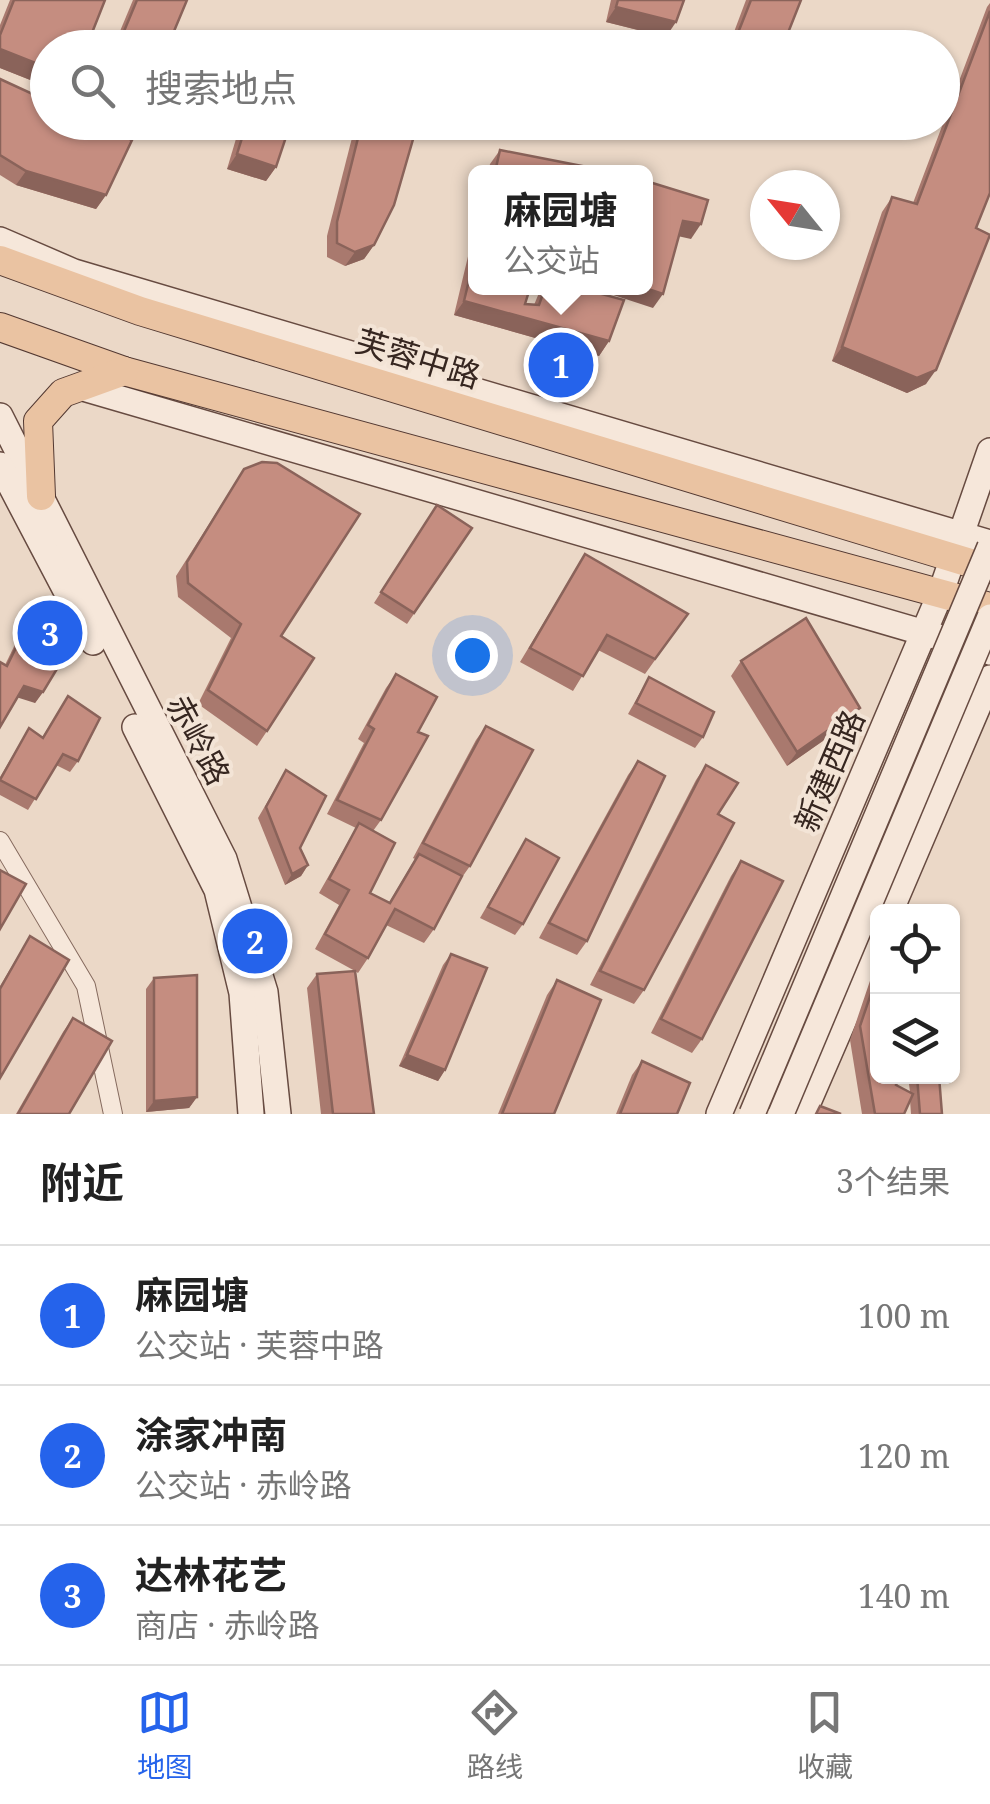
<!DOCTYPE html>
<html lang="zh">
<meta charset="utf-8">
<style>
:root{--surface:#fff;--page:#f2f2f2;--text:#222;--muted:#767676;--line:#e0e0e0;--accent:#2563eb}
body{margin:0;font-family:"Noto Serif","Noto Sans SC",serif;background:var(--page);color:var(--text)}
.controls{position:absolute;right:30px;bottom:30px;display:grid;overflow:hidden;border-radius:15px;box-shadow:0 2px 8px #0004}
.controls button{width:90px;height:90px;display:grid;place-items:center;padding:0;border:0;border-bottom:2px solid var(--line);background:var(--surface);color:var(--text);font:50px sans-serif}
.compass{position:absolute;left:750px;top:170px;width:90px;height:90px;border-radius:50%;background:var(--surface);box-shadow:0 2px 8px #0004;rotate:300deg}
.you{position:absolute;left:472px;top:655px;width:35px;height:35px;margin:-25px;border:8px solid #fff;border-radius:50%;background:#1a73e8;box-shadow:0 0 0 15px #1a73e833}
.badge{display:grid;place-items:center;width:65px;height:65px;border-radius:50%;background:var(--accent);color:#fff;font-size:32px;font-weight:700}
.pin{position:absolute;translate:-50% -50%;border:5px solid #fff;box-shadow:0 2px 10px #0006}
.popup{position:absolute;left:468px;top:165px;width:185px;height:130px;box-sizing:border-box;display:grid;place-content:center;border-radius:15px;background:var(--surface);filter:drop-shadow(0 2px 8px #0005);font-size:32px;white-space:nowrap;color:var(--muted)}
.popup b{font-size:38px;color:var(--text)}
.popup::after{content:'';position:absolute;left:50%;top:100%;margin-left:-20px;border:20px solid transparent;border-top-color:var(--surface)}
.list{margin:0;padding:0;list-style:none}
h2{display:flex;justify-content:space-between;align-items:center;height:130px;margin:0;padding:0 40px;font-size:42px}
h2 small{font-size:32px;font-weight:400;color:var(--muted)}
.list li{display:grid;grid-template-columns:65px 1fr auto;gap:30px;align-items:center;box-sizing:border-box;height:140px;padding:0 40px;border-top:2px solid var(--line)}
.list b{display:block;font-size:38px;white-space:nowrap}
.list p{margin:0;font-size:32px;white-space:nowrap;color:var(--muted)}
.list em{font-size:32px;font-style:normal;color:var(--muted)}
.icon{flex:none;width:55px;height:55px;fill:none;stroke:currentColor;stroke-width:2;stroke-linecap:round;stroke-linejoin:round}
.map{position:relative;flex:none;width:990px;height:1114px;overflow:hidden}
.search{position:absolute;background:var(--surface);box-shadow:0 2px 8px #0004;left:30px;right:30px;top:30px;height:110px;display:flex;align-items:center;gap:25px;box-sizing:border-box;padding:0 35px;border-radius:55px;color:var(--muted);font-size:38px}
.sheet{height:550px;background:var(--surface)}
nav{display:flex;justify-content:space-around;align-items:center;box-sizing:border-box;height:140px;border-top:2px solid var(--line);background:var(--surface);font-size:28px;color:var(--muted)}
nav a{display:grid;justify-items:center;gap:5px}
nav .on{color:var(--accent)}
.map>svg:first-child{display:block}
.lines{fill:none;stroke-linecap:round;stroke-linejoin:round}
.street-casing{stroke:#856a5e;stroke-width:20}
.secondary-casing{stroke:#674b41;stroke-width:28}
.primary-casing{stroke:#533932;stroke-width:30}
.street{stroke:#f6e7da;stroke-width:18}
.secondary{stroke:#f6e7da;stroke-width:25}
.primary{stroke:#eac3a2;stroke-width:28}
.secondary-bridge-casing{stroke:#674b41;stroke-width:28;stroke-linecap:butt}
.secondary-bridge{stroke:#f6e7da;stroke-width:25}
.wall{fill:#a9796e}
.shaded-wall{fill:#8a635a}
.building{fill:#c58d80;stroke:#8a635a;stroke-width:2.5}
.labels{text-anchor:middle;stroke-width:8;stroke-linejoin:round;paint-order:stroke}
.street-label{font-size:32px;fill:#362620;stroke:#f3e4d6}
</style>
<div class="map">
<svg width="990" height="1114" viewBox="0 0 990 1114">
<rect width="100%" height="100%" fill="#ebd8c7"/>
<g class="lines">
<g class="street-casing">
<path id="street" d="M0 841 86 986 113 1114"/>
</g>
<g class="secondary-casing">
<g id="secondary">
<path d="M0 240 74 272 990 543"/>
<path d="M80 387 990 652"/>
<path d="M0 416 224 859 265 992 278 1114"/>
<path d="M0 465 93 642"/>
<path d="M135 727 217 890 242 993 251 1114"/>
<path d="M890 912 990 678"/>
<path d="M719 1114 941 592 990 451"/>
<path d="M803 1114 878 941"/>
</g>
</g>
<g class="primary-casing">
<g id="primary">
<path d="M0 260 140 311 990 569"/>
<path d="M0 327 124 371 990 607"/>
<path d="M41 496 38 421 63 393 124 371"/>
</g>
</g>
<use href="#street" class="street"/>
<use href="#secondary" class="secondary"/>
<use href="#primary" class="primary"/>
<g class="secondary-bridge-casing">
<g id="secondary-bridge">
<path d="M752 1114 990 547"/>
<path d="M781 1114 990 617"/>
</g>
</g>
<use href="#secondary-bridge" class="secondary-bridge"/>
</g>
<g class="wall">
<path d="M10 0H105L48 48V87L0 68V25Z"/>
<path d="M133 0H187L167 48H113Z"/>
<path d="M611 0H684L666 37 606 22Z"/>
<path d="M746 0H801L782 48H728Z"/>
<path d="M990 3V193L976 228 926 384 907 393 832 361 882 212 892 197 913 203 987 7Z"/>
<path d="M0 79 106 195 96 209 16 185 0 175Z"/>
<path d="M241 122H291L276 167 266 181 227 169Z"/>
<path d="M356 122H418L374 245 364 259 345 266 327 257V236Z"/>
<path d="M500 150 590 172H488L490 164Z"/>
<path d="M476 223V288L525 304 534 305 541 288H580L609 341 599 356 454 315Z"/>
<path d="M244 469 281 636 267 731 257 746 198 704 231 638 178 597 176 576Z"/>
<path d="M437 505 472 528 407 624 374 603Z"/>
<path d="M585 554 688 614 645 674 598 650 573 691 520 662Z"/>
<path d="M32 615 43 692 35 703 5 665 24 626Z"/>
<path d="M741 661 850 722 787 766 731 676Z"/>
<path d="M396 674 418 732 381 820 373 831 370 893 389 903 415 859 413 858 476 740 486 726 470 866 460 880 434 929 424 943 386 925 368 958 358 973 355 971 374 1114H321L307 988 317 974 355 971 315 949 339 905 319 893 356 828 327 814 364 743 358 739 386 688Z"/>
<path d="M649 677 703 737 695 748 628 714Z"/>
<path d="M68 696 78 761 70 772 56 765 28 810 0 795V777L29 728 42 738Z"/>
<path d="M638 761 587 941 577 955 539 938 628 775Z"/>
<path d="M706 765 718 814 644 990 634 1004 590 985 696 780Z"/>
<path d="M286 770 300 848 308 865 301 876 285 885 258 818Z"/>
<path d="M526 839 523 924 515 935 480 918Z"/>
<path d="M741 861 702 1039 692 1053 651 1033 731 876Z"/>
<path d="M30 936 0 1078V986Z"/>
<path d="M451 954 445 1070 438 1081 399 1066 443 965Z"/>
<path d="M878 962V1076L910 1092 908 1076H939L942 1114H911L910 1100 904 1114H862L850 1040 875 966Z"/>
<path d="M154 978 197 1097 189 1108 146 1112V989Z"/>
<path d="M557 980 554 1114H498L547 995Z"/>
<path d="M73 1018 69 1114H16L63 1032Z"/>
<path d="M642 1061 677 1114H616L632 1075Z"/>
</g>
<g class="shaded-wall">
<path d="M616 7 676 22 666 37 606 22Z"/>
<path d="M0 49 48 68V87L0 68Z"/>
<path d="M330 122H354L349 129Z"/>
<path d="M237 154 276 167 266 181 227 169Z"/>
<path d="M26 171 106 195 96 209 16 185Z"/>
<path d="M683 221 701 224 691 239 673 235Z"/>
<path d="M374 245 364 259 345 266 355 252Z"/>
<path d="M592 288H645L663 294 653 308Z"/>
<path d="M464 301 609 341 599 356 454 315Z"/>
<path d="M842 347 936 370 926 384 907 393 832 361Z"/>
<path d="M24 686 43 692 35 703 16 697Z"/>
<path d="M860 708 850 722 787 766 797 752Z"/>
<path d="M308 865 301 876 285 885 292 874Z"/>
<path d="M407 1055 445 1070 438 1081 399 1066Z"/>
<path d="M197 1097 189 1108 146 1112 154 1101Z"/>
</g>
<g class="building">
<path d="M14 0H105L86 48H48V68L0 49V35Z"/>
<path d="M137 0H187L167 48H117Z"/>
<path d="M618 0H684L676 22 616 7Z"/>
<path d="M751 0H801L782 48H732Z"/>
<path d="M990 11V193L976 228 990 235 936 370 917 378 842 347 892 197 917 204Z"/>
<path d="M252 40 280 48H242Z"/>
<path d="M383 42 410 48H381Z"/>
<path d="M0 79 48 101V122H94L132 140 106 195 26 171 0 155Z"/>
<path d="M247 122H291L276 167 237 154Z"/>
<path d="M362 122H418L394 205 374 245 355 252 337 243V222Z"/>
<path d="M500 150 592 168 590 172H495Z"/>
<path d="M646 181 708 200 701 224 683 221 663 294 645 288H646Z"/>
<path d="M476 251V288H530L525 304 539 305 545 288H580L624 300 609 341 464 301Z"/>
<path d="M262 462 277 463 360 514 281 636 314 658 267 731 208 690 241 624 188 583 187 562 244 469Z"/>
<path d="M437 505 472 528 414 613 381 592Z"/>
<path d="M585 554 688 614 655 659 607 635 583 676 530 648Z"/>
<path d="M32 615 75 639 43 692 24 686 0 727V662L7 666Z"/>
<path d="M806 618 860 708 797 752 741 661Z"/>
<path d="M396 674 437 697 418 732 428 736 381 820 337 800 374 729 368 725Z"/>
<path d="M649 677 714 712 703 737 636 703Z"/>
<path d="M68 696 100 718 78 761 63 754 36 799 0 780 29 728 43 738Z"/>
<path d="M486 726 533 750 470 866 423 843Z"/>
<path d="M638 761 665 776 587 941 549 923Z"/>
<path d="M706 765 738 783 718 814 734 823 644 990 600 971Z"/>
<path d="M286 770 326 796 300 848 308 865 292 874 266 807Z"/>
<path d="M359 823 395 843 370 893 390 903 419 854 462 876 434 929 395 909 368 958 325 934 349 890 329 879Z"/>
<path d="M526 839 559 858 523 924 488 907Z"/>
<path d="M741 861 783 881 702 1039 661 1019Z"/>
<path d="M0 870 26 884 0 929Z"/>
<path d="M30 936 69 960 0 1078V989Z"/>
<path d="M451 954 487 968 445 1070 407 1055Z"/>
<path d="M355 971 374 1114H333L317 974Z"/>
<path d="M878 973V1076H899L896 1085 913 1094 904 1114H875L860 1026Z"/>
<path d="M197 975V1097L154 1101V978Z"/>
<path d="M557 980 601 1000 554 1114H502Z"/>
<path d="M73 1018 112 1041 69 1114H18Z"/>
<path d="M642 1061 690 1083 677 1114H620Z"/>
<path d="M917 1076H939L942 1114H920Z"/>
<path d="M820 1106 841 1114H816Z"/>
</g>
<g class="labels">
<g class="street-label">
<text transform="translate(418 359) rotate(17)" y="11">芙蓉中路</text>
<text transform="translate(198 740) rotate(62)" y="11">赤岭路</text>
<text transform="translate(830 771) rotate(-67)" y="11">新建西路</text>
</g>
</g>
</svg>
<div class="controls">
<button><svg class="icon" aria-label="locate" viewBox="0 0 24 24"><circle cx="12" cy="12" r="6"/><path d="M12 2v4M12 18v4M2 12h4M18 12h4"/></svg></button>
<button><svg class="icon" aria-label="layers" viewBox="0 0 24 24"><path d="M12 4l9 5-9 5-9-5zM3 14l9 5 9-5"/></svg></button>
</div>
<svg class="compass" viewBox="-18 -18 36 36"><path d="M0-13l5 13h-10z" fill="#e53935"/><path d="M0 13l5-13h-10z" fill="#767676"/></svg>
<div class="you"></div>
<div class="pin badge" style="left:561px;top:365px">1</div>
<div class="popup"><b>麻园塘</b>公交站</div>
<div class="pin badge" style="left:255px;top:941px">2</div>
<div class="pin badge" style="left:50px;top:633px">3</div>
<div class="search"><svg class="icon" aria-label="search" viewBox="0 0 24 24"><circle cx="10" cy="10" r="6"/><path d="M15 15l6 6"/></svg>搜索地点</div>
</div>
<section class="sheet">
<h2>附近<small>3个结果</small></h2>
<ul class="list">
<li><span class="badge">1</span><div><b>麻园塘</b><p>公交站 · 芙蓉中路</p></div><em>100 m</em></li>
<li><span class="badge">2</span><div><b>涂家冲南</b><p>公交站 · 赤岭路</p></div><em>120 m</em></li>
<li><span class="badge">3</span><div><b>达林花艺</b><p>商店 · 赤岭路</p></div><em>140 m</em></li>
</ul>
</section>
<nav>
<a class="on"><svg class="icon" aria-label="map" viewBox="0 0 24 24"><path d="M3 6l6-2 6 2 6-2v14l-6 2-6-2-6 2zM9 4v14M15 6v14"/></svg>地图</a>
<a><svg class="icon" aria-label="directions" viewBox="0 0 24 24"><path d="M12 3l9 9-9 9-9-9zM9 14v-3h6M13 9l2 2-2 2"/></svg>路线</a>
<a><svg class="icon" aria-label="saved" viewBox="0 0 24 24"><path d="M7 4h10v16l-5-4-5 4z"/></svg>收藏</a>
</nav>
